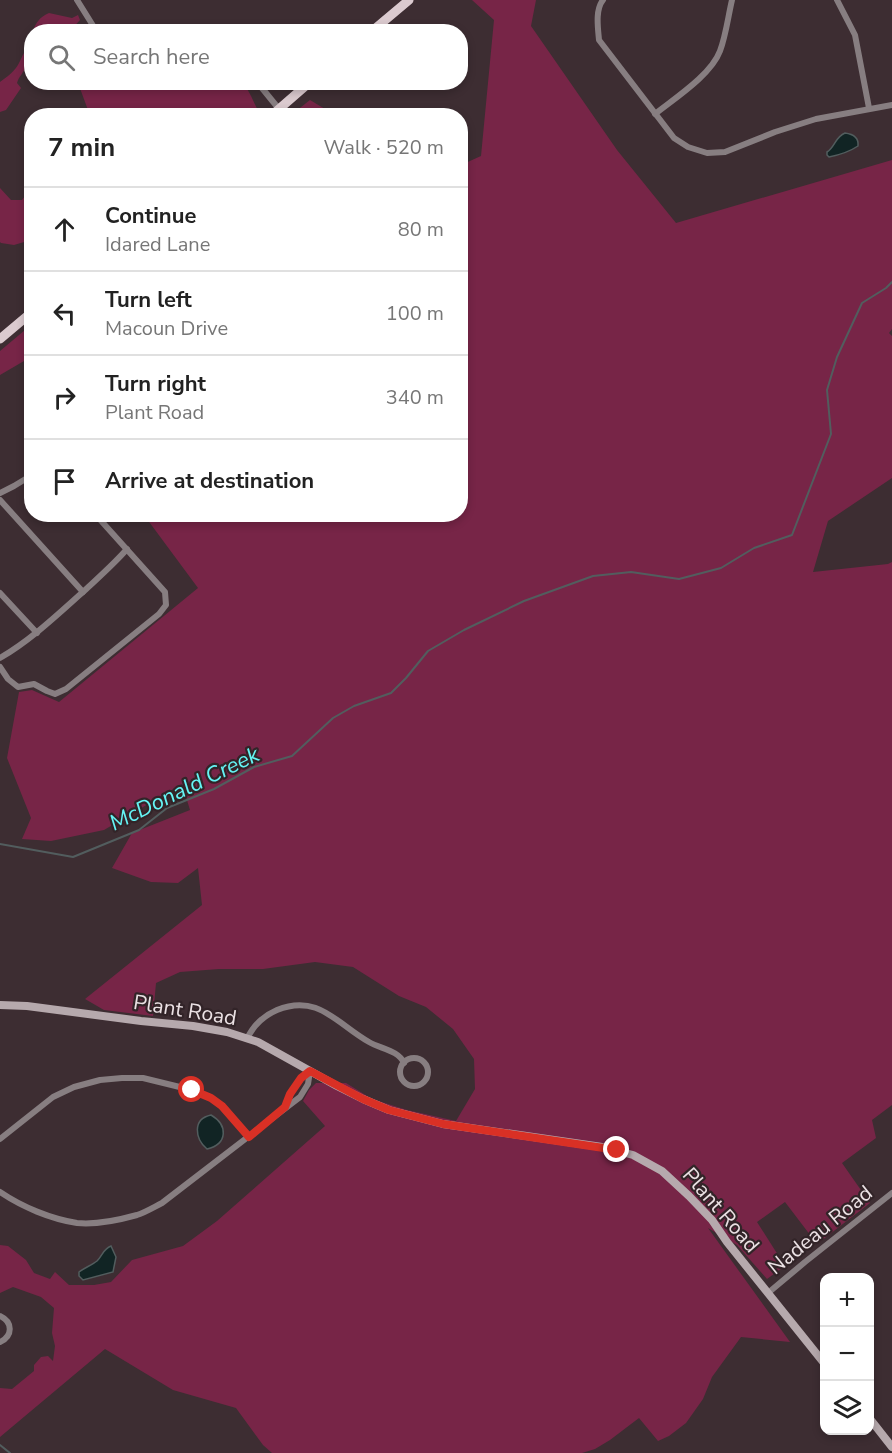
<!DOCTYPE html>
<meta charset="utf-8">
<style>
:root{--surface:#fff;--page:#f2f2f2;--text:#222;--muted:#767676;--line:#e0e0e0}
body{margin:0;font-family:"Nunito Sans",sans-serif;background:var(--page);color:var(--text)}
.controls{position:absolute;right:18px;bottom:18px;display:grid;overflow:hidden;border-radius:12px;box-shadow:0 3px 9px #0003}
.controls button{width:54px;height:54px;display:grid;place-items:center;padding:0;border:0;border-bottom:2px solid var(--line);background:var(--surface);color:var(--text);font:30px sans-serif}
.stop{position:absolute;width:18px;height:18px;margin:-14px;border:4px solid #d93025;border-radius:50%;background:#fff}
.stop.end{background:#d93025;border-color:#fff;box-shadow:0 2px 6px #0008}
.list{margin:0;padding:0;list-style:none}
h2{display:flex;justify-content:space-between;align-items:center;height:78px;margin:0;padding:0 24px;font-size:26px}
h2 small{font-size:20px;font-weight:400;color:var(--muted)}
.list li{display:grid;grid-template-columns:39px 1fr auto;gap:18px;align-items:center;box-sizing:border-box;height:84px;padding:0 24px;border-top:2px solid var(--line)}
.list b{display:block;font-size:22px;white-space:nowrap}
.list p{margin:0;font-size:20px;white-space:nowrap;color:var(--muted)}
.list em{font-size:20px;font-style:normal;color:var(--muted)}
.icon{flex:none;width:33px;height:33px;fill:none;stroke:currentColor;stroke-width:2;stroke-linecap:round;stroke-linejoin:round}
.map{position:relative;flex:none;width:892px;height:1453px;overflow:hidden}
.search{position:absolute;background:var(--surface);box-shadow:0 3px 9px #0003;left:24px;top:24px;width:444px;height:66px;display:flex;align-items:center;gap:15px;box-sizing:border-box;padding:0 21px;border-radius:24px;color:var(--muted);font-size:22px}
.panel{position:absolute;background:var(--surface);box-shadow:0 3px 9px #0003;left:24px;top:108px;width:444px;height:414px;border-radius:24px}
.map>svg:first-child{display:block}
.green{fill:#772547}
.water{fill:#112424;stroke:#525d5e;stroke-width:1.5}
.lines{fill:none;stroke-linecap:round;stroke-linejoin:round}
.stream{stroke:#525d5e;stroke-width:2}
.street{stroke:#877e81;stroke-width:6}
.secondary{stroke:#b6a9ad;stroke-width:8}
.primary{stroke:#dbcacf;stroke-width:9}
.route{stroke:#d93025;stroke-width:8}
.labels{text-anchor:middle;stroke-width:4.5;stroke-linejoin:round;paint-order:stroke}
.street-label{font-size:21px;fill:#ebe1e4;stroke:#322428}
.water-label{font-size:22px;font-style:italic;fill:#65f5f5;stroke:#322428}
</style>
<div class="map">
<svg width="892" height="1453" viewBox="0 0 892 1453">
<rect width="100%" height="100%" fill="#3d2d32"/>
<g class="green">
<path d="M472 0H536L531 26 617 150 676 223 892 160V329L889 333 892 336V478L828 521 813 572 888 564 892 562V1105L872 1120 876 1138 842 1163 870 1203 817 1244 785 1202 757 1222 785 1266 767 1279 737 1245 708 1228 790 1342 741 1337 712 1377 703 1399 686 1423 669 1436 658 1441 639 1418 610 1440 595 1449 582 1453H272L263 1445 236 1408 173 1390 105 1349 0 1437V1388L12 1389 34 1371V1365L41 1357 48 1356 53 1361 55 1346 52 1333 54 1308 41 1297 13 1287 0 1293V1245L8 1246 26 1260 34 1273 50 1279 55 1272 69 1285H94L111 1282 132 1260 183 1246 217 1221 325 1126 303 1101 309 1090 316 1083H346L372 1099 407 1110 456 1121 475 1089 474 1059 453 1029 426 1007 399 996 353 967 315 962 263 969H219L180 972 156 983 153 1016 104 1010 85 999 202 905 198 868 178 883 151 882 112 868 132 833 190 810 182 784 104 830 51 841 22 839 31 818 7 758 19 692 32 690 59 702 198 588 144 515 460 514 461 165 481 156 494 20Z"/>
<path d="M49 13 72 18 78 15 80 20 70 31H33C36 22 40 17 49 13Z"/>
<path d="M31 41V61L26 65C24 73 19 76 17 83L21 88 6 110 0 112V82C7 77 15 71 19 63 23 55 24 51 31 45Z"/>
<path d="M78 83H242C250 90 253 102 259 112L255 116 88 115V110Z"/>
<path d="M310 100 335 115H291Z"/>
<path d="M0 188 11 200H22L31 188V240L14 245 1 243 0 242Z"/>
<path d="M31 325V374L24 361 0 375V351Z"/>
</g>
<g class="water">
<path d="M845 133C853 134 859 137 858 146 849 152 839 155 829 157L827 155V152C835 147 835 137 845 133Z"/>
<path d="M211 1115C228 1125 228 1144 207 1149 195 1139 192 1119 211 1115Z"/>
<path d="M111 1246 116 1257 113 1272 83 1280 79 1276V1272C84 1268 92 1265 97 1261 103 1255 103 1249 111 1246Z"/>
</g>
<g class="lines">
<g class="stream">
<path d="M0 844 73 857 139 830 167 808 214 789 254 767 292 756 333 718 354 706 391 693 406 678 428 651 464 630 524 601 593 576 631 572 679 579 721 568 754 548 792 535 831 434 827 390 837 357 862 303 886 288 892 282"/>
<path d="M0 1445 10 1453"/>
</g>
<g class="street">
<path d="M77 0 97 32"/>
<path d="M603 0C595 10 598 28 599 40L674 138 688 147 707 153 725 152 775 132 816 119 892 105"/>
<path d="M837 0 855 35 869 108"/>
<path d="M257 82 279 109"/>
<path d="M655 114C675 98 711 75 720 51 726 35 728 17 732 0"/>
<path d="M0 493 14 486 32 475"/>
<path d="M0 500 83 592"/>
<path d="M0 593 37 633"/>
<path d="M0 658C31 640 57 615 84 591 99 577 114 564 127 549"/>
<path d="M0 667 8 679 18 687 34 684 47 691 55 694 66 689 159 614 166 605 165 592 95 514"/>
<path d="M247 1039C253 1026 263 1016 277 1010 318 993 337 1024 369 1042 381 1049 398 1050 404 1063"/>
<circle cx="414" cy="1072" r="14"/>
<path d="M286 1106C290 1091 298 1080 310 1071"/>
<path d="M0 1139 53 1097 74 1087 100 1080 122 1078H143L192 1090 211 1098 222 1106 249 1137"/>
<path d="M0 1192C22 1207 51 1219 77 1223 96 1225 119 1220 137 1215 146 1212 154 1207 162 1203L300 1097 308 1084 310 1071"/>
<path d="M768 1293 805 1262 892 1193"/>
<path d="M0 1316C13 1322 13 1336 0 1342"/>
</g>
<g class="secondary">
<path d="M0 1005 27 1006 141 1021 193 1026 227 1032 258 1042 337 1086 363 1099 389 1110 443 1124 602 1147 633 1155 662 1171 689 1196 712 1220 727 1242 824 1363"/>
<path d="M870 1419 892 1447"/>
</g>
<g class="primary">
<path d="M371 32 409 0"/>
<path d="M271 116 310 82"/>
<path d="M0 339 32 312"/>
</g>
</g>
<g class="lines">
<path class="route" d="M192 1090 211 1098 222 1106 249 1137 285 1107 290 1094 301 1078 310 1071 363 1099 389 1110 443 1124 617 1150"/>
</g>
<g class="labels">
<g class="street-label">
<text transform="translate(185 1010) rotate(9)" y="7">Plant Road</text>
<text transform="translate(721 1210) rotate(49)" y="7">Plant Road</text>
<text transform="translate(820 1230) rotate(-39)" y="7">Nadeau Road</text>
</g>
<g class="water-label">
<text transform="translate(184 788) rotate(-26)" y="8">McDonald Creek</text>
</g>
</g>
</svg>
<div class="controls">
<button>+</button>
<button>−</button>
<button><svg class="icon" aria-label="layers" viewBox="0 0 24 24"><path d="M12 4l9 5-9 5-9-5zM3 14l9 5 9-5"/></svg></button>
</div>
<div class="stop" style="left:192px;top:1090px"></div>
<div class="stop end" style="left:617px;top:1150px"></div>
<div class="search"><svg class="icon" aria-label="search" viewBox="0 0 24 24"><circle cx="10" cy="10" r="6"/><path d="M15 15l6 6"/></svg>Search here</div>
<section class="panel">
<h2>7 min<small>Walk · 520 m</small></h2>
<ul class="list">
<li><svg class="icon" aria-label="ahead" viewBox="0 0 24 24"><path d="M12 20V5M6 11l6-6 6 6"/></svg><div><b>Continue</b><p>Idared Lane</p></div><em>80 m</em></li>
<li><svg class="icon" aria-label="left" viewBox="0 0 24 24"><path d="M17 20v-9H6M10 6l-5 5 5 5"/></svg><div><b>Turn left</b><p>Macoun Drive</p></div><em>100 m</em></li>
<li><svg class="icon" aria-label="right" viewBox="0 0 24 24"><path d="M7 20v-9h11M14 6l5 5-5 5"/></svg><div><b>Turn right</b><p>Plant Road</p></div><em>340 m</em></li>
<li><svg class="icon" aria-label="arrive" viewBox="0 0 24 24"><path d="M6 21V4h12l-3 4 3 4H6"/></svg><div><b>Arrive at destination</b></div></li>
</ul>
</section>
</div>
